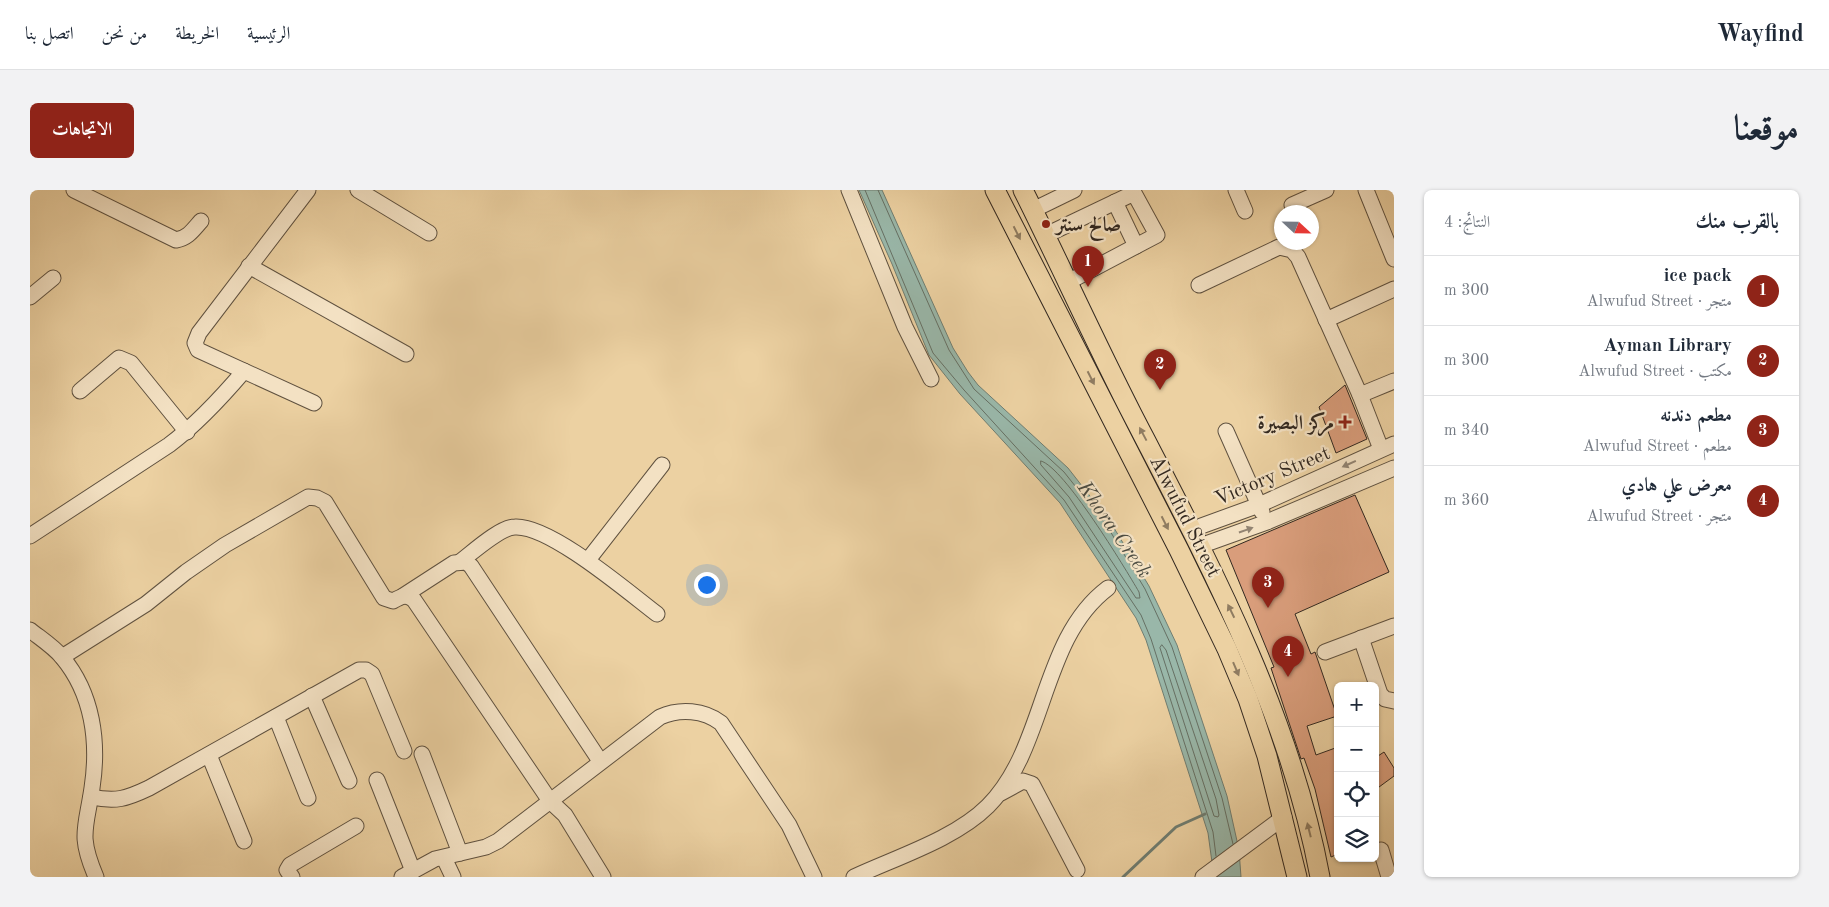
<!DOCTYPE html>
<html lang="ar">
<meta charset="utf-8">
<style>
:root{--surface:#fff;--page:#f2f2f3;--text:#1f2937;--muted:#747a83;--line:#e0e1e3;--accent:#8f2418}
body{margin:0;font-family:"Old Standard TT",Amiri,serif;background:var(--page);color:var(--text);direction:rtl}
.controls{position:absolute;right:15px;bottom:15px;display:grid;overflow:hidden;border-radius:8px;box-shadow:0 1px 4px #0004}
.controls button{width:45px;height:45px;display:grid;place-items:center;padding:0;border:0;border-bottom:1px solid var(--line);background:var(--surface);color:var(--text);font:25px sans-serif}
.compass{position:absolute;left:1244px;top:15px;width:45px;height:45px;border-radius:50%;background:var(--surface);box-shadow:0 1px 4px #0004;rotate:112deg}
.you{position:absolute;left:676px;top:394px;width:18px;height:18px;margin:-12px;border:4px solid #fff;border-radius:50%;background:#1a73e8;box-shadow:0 0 0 8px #1a73e833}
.badge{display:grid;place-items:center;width:32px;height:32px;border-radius:50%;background:var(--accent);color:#fff;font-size:16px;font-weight:700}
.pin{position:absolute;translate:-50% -41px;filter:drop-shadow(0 1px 2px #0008)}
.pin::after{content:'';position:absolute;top:26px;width:18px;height:15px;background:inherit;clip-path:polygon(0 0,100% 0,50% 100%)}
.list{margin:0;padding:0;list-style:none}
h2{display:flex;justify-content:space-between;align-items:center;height:65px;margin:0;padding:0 20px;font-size:21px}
h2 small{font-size:16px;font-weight:400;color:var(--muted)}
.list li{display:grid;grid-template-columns:32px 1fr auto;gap:15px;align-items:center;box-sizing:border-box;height:70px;padding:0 20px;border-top:1px solid var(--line)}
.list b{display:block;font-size:19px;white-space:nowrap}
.list p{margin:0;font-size:16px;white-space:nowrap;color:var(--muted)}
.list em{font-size:16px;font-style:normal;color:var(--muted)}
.icon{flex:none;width:28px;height:28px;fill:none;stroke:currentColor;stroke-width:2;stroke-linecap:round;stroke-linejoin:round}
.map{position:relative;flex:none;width:1364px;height:687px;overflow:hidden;direction:ltr;border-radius:8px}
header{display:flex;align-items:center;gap:30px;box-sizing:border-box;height:70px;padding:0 25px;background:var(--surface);border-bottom:1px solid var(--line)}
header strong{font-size:24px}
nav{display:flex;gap:28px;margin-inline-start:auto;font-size:18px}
.intro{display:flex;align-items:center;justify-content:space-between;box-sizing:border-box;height:120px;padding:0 30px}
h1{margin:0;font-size:35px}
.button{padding:12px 22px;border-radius:8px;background:var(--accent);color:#fff;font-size:18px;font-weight:700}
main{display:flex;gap:30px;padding:0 30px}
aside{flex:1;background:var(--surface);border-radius:8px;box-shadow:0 1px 4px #0004}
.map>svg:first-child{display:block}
.water{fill:#99b7a9;stroke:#707e72}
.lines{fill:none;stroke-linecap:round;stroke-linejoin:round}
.shore{stroke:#667064;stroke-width:1}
.stream{stroke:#707e72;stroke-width:3}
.building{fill:#d99d7b;stroke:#322820}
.minor-casing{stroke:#605240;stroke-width:17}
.major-casing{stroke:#322820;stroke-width:21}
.minor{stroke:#f3e1c3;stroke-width:15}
.major{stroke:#ecd1a2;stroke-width:19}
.oneway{fill:#8f7c61}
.oneway2{fill:#928472}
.poi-dot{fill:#8f2418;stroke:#f3e1c3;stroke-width:2}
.labels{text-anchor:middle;stroke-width:4.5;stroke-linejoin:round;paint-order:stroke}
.poi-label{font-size:20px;font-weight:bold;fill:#322820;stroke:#f3e1c3;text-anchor:start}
.street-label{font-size:20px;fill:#322820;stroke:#f3e1c3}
.water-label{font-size:21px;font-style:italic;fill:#4c4c42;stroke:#f3e1c3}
</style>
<header>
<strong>Wayfind</strong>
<nav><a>الرئيسية</a><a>الخريطة</a><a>من نحن</a><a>اتصل بنا</a></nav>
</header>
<div class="intro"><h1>موقعنا</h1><a class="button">الاتجاهات</a></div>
<main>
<aside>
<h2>بالقرب منك<small>النتائج: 4</small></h2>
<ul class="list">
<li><span class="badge">1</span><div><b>ice pack</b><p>متجر · Alwufud Street</p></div><em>300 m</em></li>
<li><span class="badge">2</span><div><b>Ayman Library</b><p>مكتب · Alwufud Street</p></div><em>300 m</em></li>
<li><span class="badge">3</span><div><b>مطعم دندنه</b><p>مطعم · Alwufud Street</p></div><em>340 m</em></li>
<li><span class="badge">4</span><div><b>معرض علي هادي</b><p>متجر · Alwufud Street</p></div><em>360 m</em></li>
</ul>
</aside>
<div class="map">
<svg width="1364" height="687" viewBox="0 0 1364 687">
<rect width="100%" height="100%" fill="#ecd1a2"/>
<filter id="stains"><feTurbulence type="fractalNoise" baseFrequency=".004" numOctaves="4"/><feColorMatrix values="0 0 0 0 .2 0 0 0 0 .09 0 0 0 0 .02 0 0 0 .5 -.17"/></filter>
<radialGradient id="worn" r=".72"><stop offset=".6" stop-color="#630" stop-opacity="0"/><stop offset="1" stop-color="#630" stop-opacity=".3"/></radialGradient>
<path class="water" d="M829 0H852L923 158 938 182 948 195 1038 278 1081 333 1119 396 1147 455 1197 606 1209 660 1211 687H1184L1178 643 1116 450 1106 428 1030 313 930 204 899 165 862 74Z"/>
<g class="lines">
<g class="shore">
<path d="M835 0 903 163 934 200 1034 310 1111 425 1121 449 1183 642 1186 666"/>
<path d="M848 0 919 160 944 199 1034 282 1077 336 1115 399 1142 457 1192 608 1203 654"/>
<path d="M1011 271C1034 277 1095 378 1109 402L1110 408H1106L1039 307 1011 275Z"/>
<path d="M1132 455 1136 460 1186 609 1189 625 1188 627 1184 626 1130 458Z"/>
</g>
<path class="stream" d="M1093 687 1146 637 1175 624"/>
</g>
<g class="building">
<path d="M1315 195 1337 249 1306 263 1289 217Z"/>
<path d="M1325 305 1359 382 1265 424 1281 464 1285 462 1307 526 1277 536 1286 565 1308 557V664L1301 667 1285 599 1274 568 1271 569 1241 478 1244 477 1196 360Z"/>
<path d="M1354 562 1364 578V586L1345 600V568Z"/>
</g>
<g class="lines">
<g class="minor-casing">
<g id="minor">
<path d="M44 0 146 50C158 48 163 40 171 31"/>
<path d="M278 0 169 143 165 153 168 160 284 213"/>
<path d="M328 0 399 43"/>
<path d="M819 0 875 137 901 189"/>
<path d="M1206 0 1215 21"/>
<path d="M1336 0 1364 69"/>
<path d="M1085 12 1106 56"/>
<path d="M1262 15 1296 0"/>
<path d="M1003 20 1044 0"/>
<path d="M1016 45 1104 3 1127 45 1038 92"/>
<path d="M219 76 376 164"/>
<path d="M1169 95 1249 57 1262 60 1268 67 1330 205 1351 259"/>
<path d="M0 107 23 88"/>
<path d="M1296 130 1364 99"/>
<path d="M50 201 89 168 101 173 157 242"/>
<path d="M1330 205 1364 191"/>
<path d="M1196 241 1232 322"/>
<path d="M1163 339 1229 315 1364 254"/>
<path d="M0 346 139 255C167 234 191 208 214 181"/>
<path d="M1170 356 1237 332 1364 278"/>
<path d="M558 370 632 275"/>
<path d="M431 371C443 362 470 337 485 337 520 335 598 402 627 424"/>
<path d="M373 406 424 373 436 372 441 376 570 571"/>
<path d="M0 440C10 448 24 457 32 467 63 504 69 552 62 598 56 639 48 645 66 687"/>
<path d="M1331 448 1350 504 1355 509 1364 511"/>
<path d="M1295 462 1364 436"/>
<path d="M32 467 116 414 156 382 195 355 278 307 287 308 295 312 354 408 363 411C370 407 376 403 384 410L520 611 535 625 573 687"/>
<path d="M282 506 319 591"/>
<path d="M246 527 278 608"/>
<path d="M392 564 430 663"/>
<path d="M179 565 214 651"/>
<path d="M347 590 383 681"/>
<path d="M971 603 993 591 1002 594 1047 680"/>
<path d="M61 607C86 612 96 609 119 598L329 480H336L342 484 374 561"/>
<path d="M1351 660 1359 687"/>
<path d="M414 668 423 687"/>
<path d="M262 687 257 680 260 675 326 636"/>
<path d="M372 687 405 669 456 657 468 651 630 527C650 518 674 520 691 533L759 635 784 687"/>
<path d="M824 687C867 667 925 649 958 616 1017 557 1010 449 1078 398"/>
<path d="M1173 687 1254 627"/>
</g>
</g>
<g class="major-casing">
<g id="major">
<path d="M965 0 1149 360 1197 459 1218 509 1237 566 1267 687"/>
<path d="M993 0C1030 74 1064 150 1102 224 1179 373 1259 521 1290 687"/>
</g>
</g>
<use href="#minor" class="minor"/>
<use href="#major" class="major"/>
</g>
<defs><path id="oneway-solid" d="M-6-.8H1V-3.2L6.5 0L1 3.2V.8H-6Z" transform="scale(1.25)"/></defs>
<g class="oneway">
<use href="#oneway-solid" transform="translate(987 43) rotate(63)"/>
<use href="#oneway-solid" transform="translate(1061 188) rotate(63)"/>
<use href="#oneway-solid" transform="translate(1113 244) rotate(-118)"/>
<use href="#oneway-solid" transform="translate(1135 333) rotate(63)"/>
<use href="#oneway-solid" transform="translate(1201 421) rotate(-116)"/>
<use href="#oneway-solid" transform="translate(1206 479) rotate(67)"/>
<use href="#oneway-solid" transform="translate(1279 640) rotate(-104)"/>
</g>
<g class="oneway2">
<use href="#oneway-solid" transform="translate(1319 274) rotate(156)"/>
<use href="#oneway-solid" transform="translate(1216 340) rotate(-19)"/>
</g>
<g class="poi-dot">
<circle cx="1016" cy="34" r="5"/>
<path d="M1312.5 224.5h5v5h5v5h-5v5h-5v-5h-5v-5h5z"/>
</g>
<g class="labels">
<g class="poi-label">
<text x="1026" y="41">صالح سنتر</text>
<text x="1304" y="239" text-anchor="end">مركز البصيرة</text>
</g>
<g class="street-label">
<text transform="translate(1242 285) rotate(-23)" y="7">Victory Street</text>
<text transform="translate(1156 326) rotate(63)" y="7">Alwufud Street</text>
</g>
<g class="water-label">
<text transform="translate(1085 339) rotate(55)" y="7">Khora Creek</text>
</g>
</g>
<rect width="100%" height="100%" filter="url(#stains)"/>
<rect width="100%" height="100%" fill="url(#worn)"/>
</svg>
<div class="controls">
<button>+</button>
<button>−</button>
<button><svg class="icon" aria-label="locate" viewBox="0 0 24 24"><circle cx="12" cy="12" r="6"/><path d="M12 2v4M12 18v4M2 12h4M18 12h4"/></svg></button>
<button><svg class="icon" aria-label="layers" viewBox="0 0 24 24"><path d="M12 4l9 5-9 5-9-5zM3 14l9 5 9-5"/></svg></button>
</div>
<svg class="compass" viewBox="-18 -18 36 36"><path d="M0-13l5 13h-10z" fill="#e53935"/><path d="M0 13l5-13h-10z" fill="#747a83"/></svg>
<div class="you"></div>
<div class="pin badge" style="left:1058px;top:97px">1</div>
<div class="pin badge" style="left:1130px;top:200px">2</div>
<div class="pin badge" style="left:1238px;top:418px">3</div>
<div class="pin badge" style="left:1258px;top:487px">4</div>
</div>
</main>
